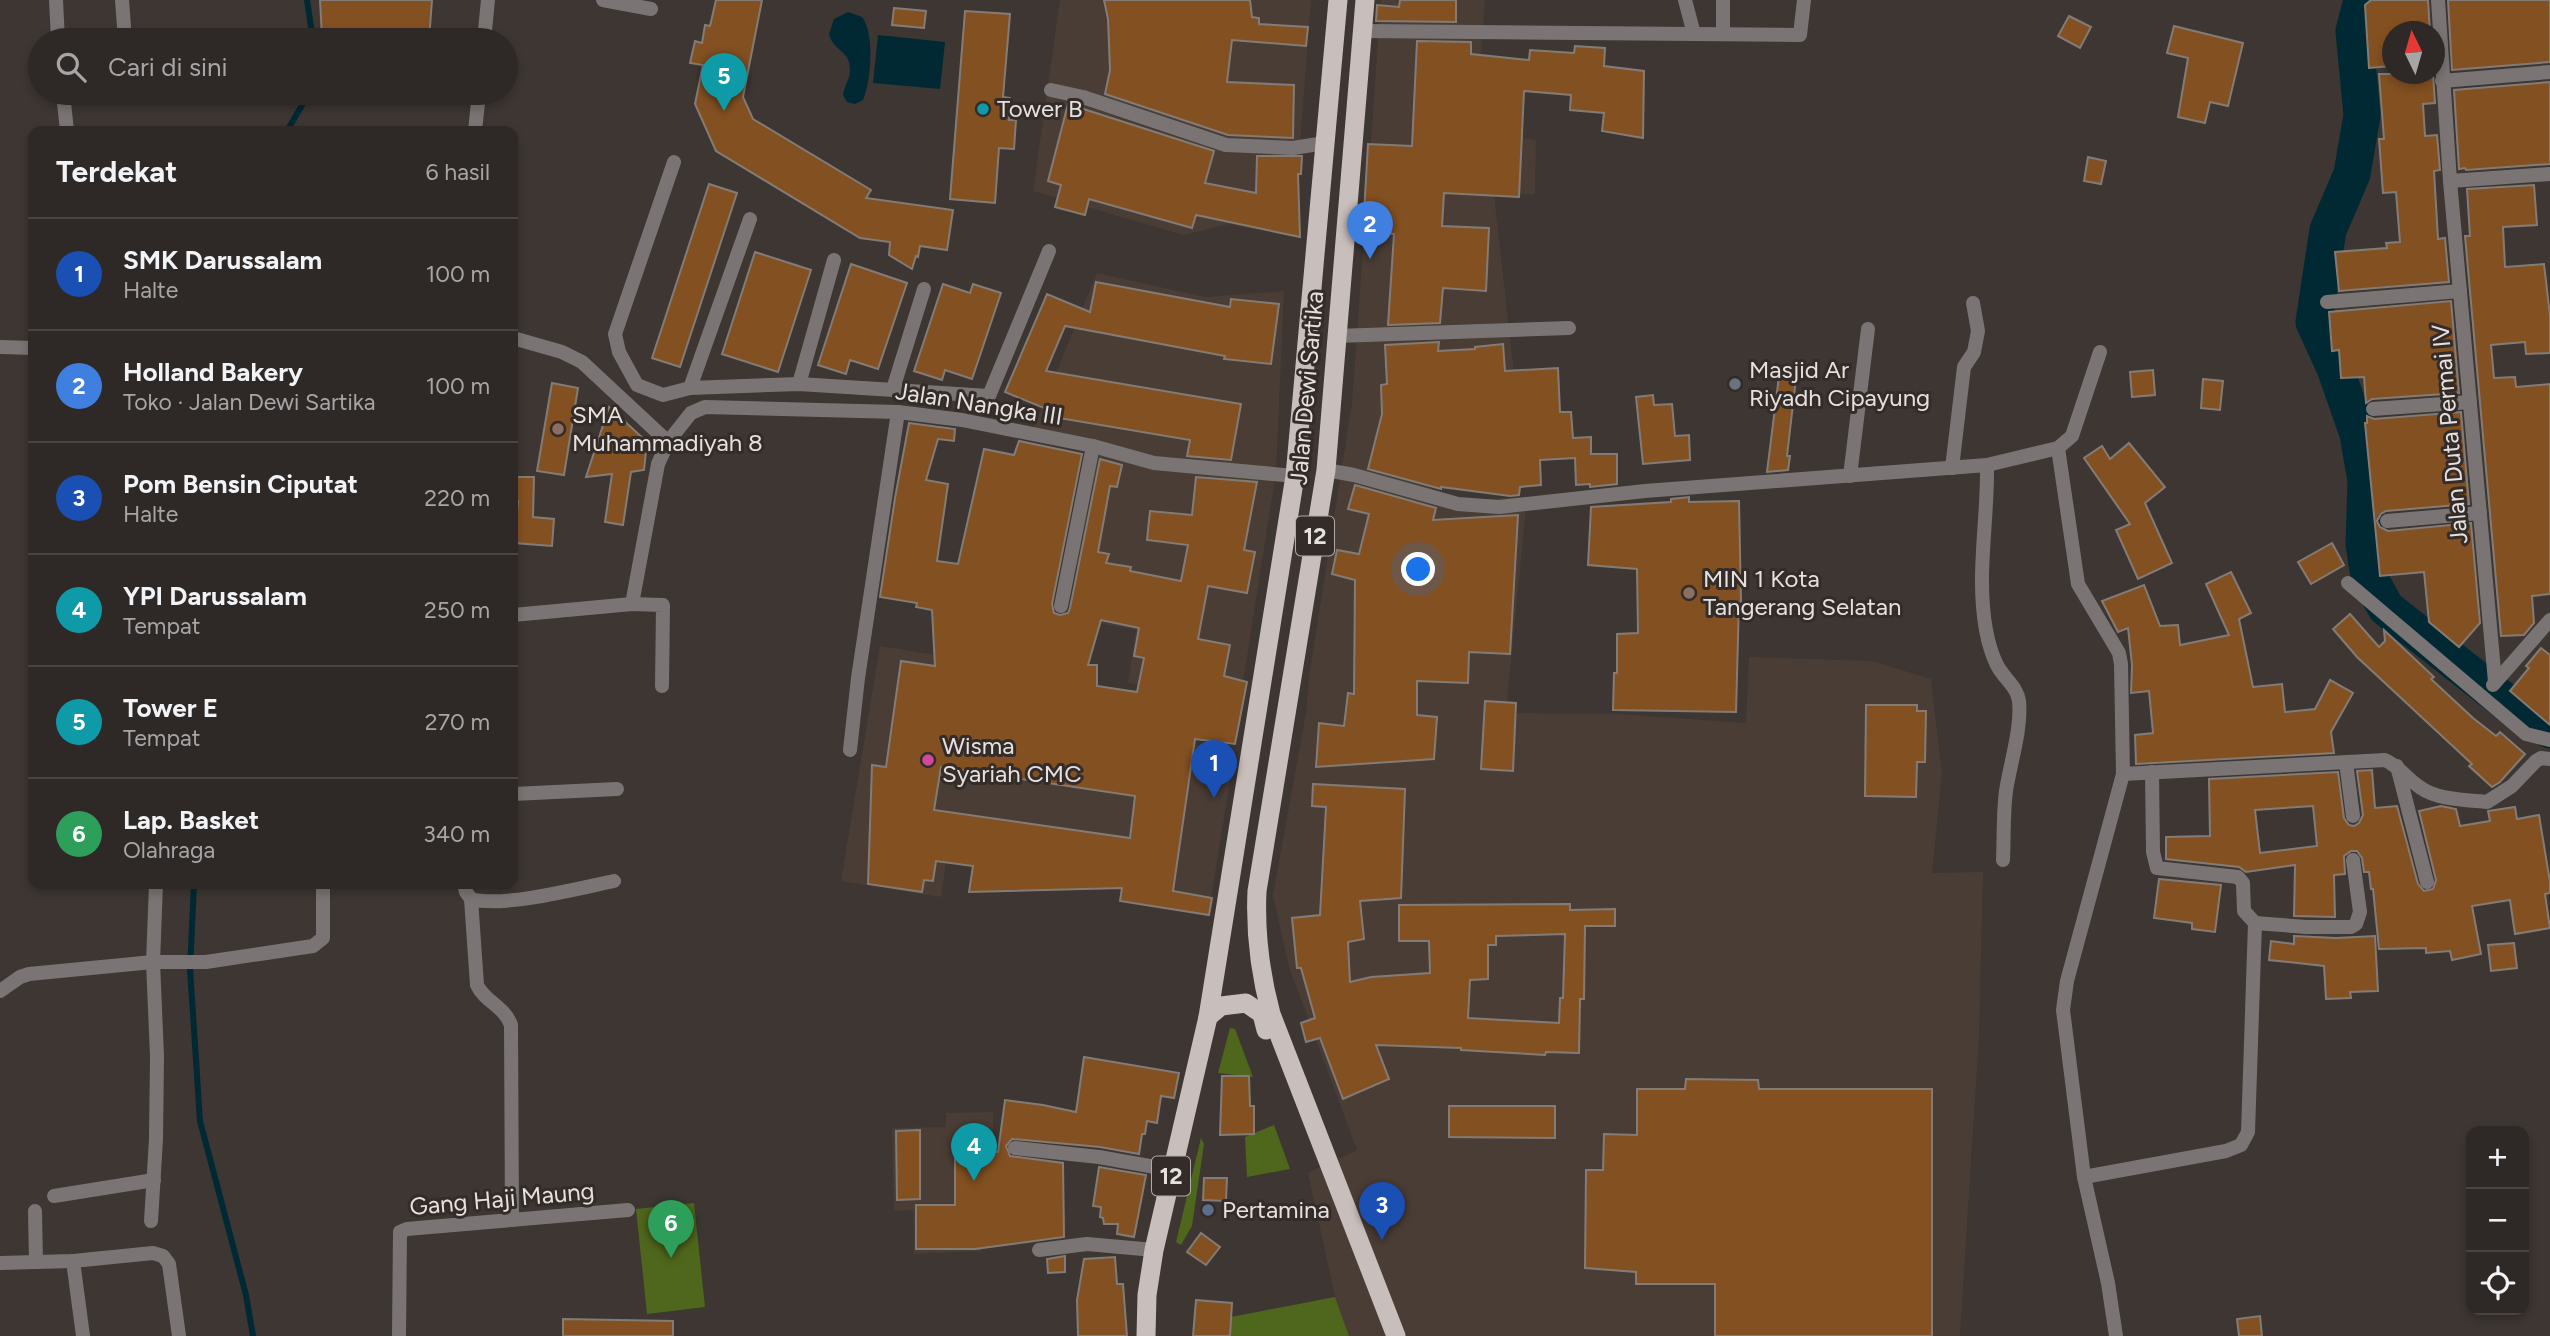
<!DOCTYPE html>
<html lang="id">
<meta charset="utf-8">
<style>
:root{--surface:#2e2826;--page:#36302e;--text:#f1f3f6;--muted:#a7a6a7;--line:#494443;--accent:#8c9099}
body{margin:0;font-family:Figtree,sans-serif;background:var(--page);color:var(--text)}
.controls{position:absolute;right:21px;bottom:21px;display:grid;overflow:hidden;border-radius:14px;box-shadow:0 4px 10px #0003}
.controls button{width:63px;height:63px;display:grid;place-items:center;padding:0;border:0;border-bottom:2px solid var(--line);background:var(--surface);color:var(--text);font:35px sans-serif}
.compass{position:absolute;left:2382px;top:21px;width:63px;height:63px;border-radius:50%;background:var(--surface);box-shadow:0 4px 10px #0003;rotate:355deg}
.you{position:absolute;left:1419px;top:570px;width:24px;height:24px;margin:-18px;border:5px solid #fff;border-radius:50%;background:#1a73e8;box-shadow:0 0 0 10px #1a73e833}
.badge{display:grid;place-items:center;width:46px;height:46px;border-radius:50%;background:var(--accent);color:#fff;font-size:23px;font-weight:700}
.pin{position:absolute;translate:-50% -58px;filter:drop-shadow(0 2px 4px #0008)}
.pin::after{content:'';position:absolute;top:37px;width:24px;height:21px;background:inherit;clip-path:polygon(0 0,100% 0,50% 100%)}
.list{margin:0;padding:0;list-style:none}
h2{display:flex;justify-content:space-between;align-items:center;height:91px;margin:0;padding:0 28px;font-size:30px}
h2 small{font-size:23px;font-weight:400;color:var(--muted)}
.list li{display:grid;grid-template-columns:46px 1fr auto;gap:21px;align-items:center;box-sizing:border-box;height:112px;padding:0 28px;border-top:2px solid var(--line)}
.list b{display:block;font-size:26px;white-space:nowrap}
.list p{margin:0;font-size:23px;white-space:nowrap;color:var(--muted)}
.list em{font-size:23px;font-style:normal;color:var(--muted)}
.icon{flex:none;width:38px;height:38px;fill:none;stroke:currentColor;stroke-width:2;stroke-linecap:round;stroke-linejoin:round}
.map{position:relative;flex:none;width:2550px;height:1336px;overflow:hidden}
.search{position:absolute;background:var(--surface);box-shadow:0 4px 10px #0003;left:28px;top:28px;width:490px;height:77px;display:flex;align-items:center;gap:18px;box-sizing:border-box;padding:0 24px;border-radius:38px;color:var(--muted);font-size:26px}
.panel{position:absolute;background:var(--surface);box-shadow:0 4px 10px #0003;left:28px;top:126px;width:490px;height:763px;border-radius:14px}
.map>svg:first-child{display:block}
.built{fill:#4a3d36}
.green{fill:#4f671c}
.water{fill:#012933}
.lines{fill:none;stroke-linecap:round;stroke-linejoin:round}
.stream{stroke:#012933;stroke-width:6}
.river{stroke:#012933;stroke-width:37}
.building{fill:#835021;stroke:#837c76;stroke-width:2;fill-rule:evenodd}
.minor{stroke:#7a7574;stroke-width:14}
.trunk{stroke:#c8bebc;stroke-width:19}
.culture-dot{fill:#0f9aa8;stroke:#332c28;stroke-width:2.5}
.worship-dot{fill:#6b7280;stroke:#332c28;stroke-width:2.5}
.education-dot{fill:#8d6e63;stroke:#332c28;stroke-width:2.5}
.hotel-dot{fill:#d1479c;stroke:#332c28;stroke-width:2.5}
.service-dot{fill:#5c6f8a;stroke:#332c28;stroke-width:2.5}
.labels{text-anchor:middle;stroke-width:6;stroke-linejoin:round;paint-order:stroke}
.shield{fill:#332c28;stroke:#b0aba8;stroke-width:2}
.shield-label{font-size:23px;font-weight:bold;fill:#e6e1df}
.poi-label{font-size:24px;fill:#e6e1df;stroke:#332c28;text-anchor:start}
.street-label{font-size:24px;fill:#e6e1df;stroke:#332c28}
</style>
<div class="map">
<svg width="2550" height="1336" viewBox="0 0 2550 1336">
<rect width="100%" height="100%" fill="#3d3632"/>
<g class="built">
<path d="M1060 0H1311L1293 237 1229 224 1183 235 1033 191Z"/>
<path d="M1381 0H1485L1475 129 1536 140 1535 194 1494 195 1514 374 1421 482 1452 501 1527 497 1506 713 1617 714 1746 723 1749 657 1872 661 1931 679 1942 774 1932 873 1983 872 1979 1035 1960 1336H1349L1335 1296 1308 1173 1357 1150 1289 967 1273 895 1306 713 1309 677 1352 403Z"/>
<path d="M1097 273 1205 297 1284 291 1276 472 1240 702 1128 683 1136 630 1093 622 1097 569 1069 565 1097 444 1033 429Z"/>
<path d="M880 646 1036 671 1028 718 1235 751 1211 898 947 857 941 897 841 881Z"/>
<path d="M993 1112V1211L981 1212 982 1251 914 1254 913 1210 894 1211 892 1128 946 1127V1113Z"/>
</g>
<g class="green">
<path d="M1230 1028 1235 1029 1253 1077 1218 1073Z"/>
<path d="M1274 1125 1290 1169 1247 1177 1245 1137Z"/>
<path d="M1201 1138 1204 1144 1192 1226 1181 1245 1176 1242Z"/>
<path d="M694 1203 705 1307 647 1314 636 1209Z"/>
<path d="M1335 1297 1349 1336H1230L1231 1317Z"/>
</g>
<g class="water">
<path d="M848 12 862 17C875 33 871 82 863 100L855 104 847 102 843 95C844 86 849 81 850 72 851 49 834 53 829 34L834 19Z"/>
<path d="M878 35 945 42 940 89 873 83Z"/>
</g>
<g class="lines">
<g class="stream">
<path d="M307 0 313 40"/>
<path d="M287 131 309 93"/>
<path d="M194 884 190 969 200 1121 246 1295 253 1336"/>
</g>
<path class="river" d="M2362 0 2354 31 2362 115 2352 174 2328 230 2314 322 2335 368 2358 434 2366 481 2364 544 2369 577 2386 608 2511 706 2550 730"/>
</g>
<g class="building">
<path d="M320 0H432L429 40H386L363 34 322 37Z"/>
<path d="M716 0H762L743 97 753 119 871 190 866 198 953 210 947 250 920 246 918 257 916 256 912 269 889 255 890 242 860 238 716 151 695 104 703 65 690 63 695 41 702 43 705 25 710 26Z"/>
<path d="M1104 0H1250L1252 17 1259 18V24L1308 27 1306 46 1232 40 1227 82 1294 85 1293 138 1228 135 1105 94 1110 70 1108 19Z"/>
<path d="M1400 0H1456V22L1376 21 1377 5 1399 7Z"/>
<path d="M2371 0H2428L2430 32H2392V66L2369 68 2365 5Z"/>
<path d="M2448 0H2550V62L2452 70Z"/>
<path d="M894 8 926 11 924 28 892 25Z"/>
<path d="M965 11 1010 14 1003 97 1010 98 1009 120H1016L1014 149 999 148 995 203 950 199Z"/>
<path d="M2069 16 2091 27 2080 48 2058 36Z"/>
<path d="M2174 26 2243 43 2228 106 2210 102 2205 123 2178 117 2188 58 2167 53Z"/>
<path d="M1417 41 1471 42V54L1529 60 1530 50 1574 53 1575 46 1605 48 1604 66 1644 71 1643 138 1602 131 1604 113 1570 110 1571 95 1524 91 1519 197 1444 193 1442 226 1489 228 1486 291 1443 288 1440 323 1388 325 1394 234 1363 231 1368 144 1412 146Z"/>
<path d="M2379 74H2433L2435 103 2423 104 2425 136 2437 135 2440 170 2434 171 2438 239 2445 238 2449 282 2339 291 2335 252 2387 248 2386 243 2400 242 2396 192 2383 193 2379 139H2384Z"/>
<path d="M2550 82V164L2466 170 2465 168 2459 169 2454 90Z"/>
<path d="M1068 104 1214 151 1205 183 1256 193 1257 156H1302L1301 174H1298L1300 237 1196 215 1192 228 1089 199 1085 215 1055 207 1061 185 1048 181Z"/>
<path d="M2088 157 2106 161 2101 184 2084 181Z"/>
<path d="M709 184 737 193 680 367 652 358Z"/>
<path d="M2534 185 2537 225 2503 227 2505 267 2544 264 2550 316V353L2526 354 2525 342 2491 345 2494 378 2515 377 2516 387 2550 384V594L2532 596 2534 623 2524 635 2501 636 2465 236H2470L2467 189Z"/>
<path d="M755 252 811 270 778 372 722 354Z"/>
<path d="M851 264 907 283 878 369 850 360 846 374 818 365Z"/>
<path d="M1096 282 1230 307 1231 299 1279 304 1271 364 1224 359 1225 356 1065 326 1046 371 1241 404 1231 460 1187 456 1190 440 1053 417 1054 412 1005 392 1047 294 1090 312Z"/>
<path d="M943 284 970 293 973 284 1001 293 972 379 945 370 942 380 914 371Z"/>
<path d="M2451 301 2459 393 2372 399 2366 403 2364 377 2341 378 2339 350 2332 351 2329 312Z"/>
<path d="M1439 342 1438 351 1475 349V347L1503 344 1505 371 1558 368 1560 412H1571L1573 438 1591 437V454H1617V484L1590 487V484L1576 485 1575 458 1540 460 1541 485 1520 487 1519 495 1510 496 1441 487V489L1368 469 1382 414 1381 385 1387 384 1385 345Z"/>
<path d="M1780 368 1797 370 1787 456H1790L1788 470 1767 472Z"/>
<path d="M2153 370 2155 395 2132 397 2130 372Z"/>
<path d="M2203 379 2223 381 2220 410 2201 408Z"/>
<path d="M552 383 578 388 564 475 537 471Z"/>
<path d="M1653 395 1654 405 1672 404 1675 436 1689 435 1690 460 1643 464 1636 397Z"/>
<path d="M609 407 647 442 644 470 631 472 623 525 605 522 612 474 586 477Z"/>
<path d="M2461 412 2469 504 2386 511 2381 514 2377 521 2380 527 2388 531 2471 523 2480 623 2459 647 2429 622 2424 572 2380 576 2365 423H2367V416L2374 419Z"/>
<path d="M909 423 955 429 954 441 938 439 926 480 948 484 937 561 958 564 984 449 1014 455 1019 441 1082 454 1052 604 1054 613 1060 615 1068 613 1070 608 1100 459 1122 465 1117 487 1110 486 1098 552 1109 554 1106 563 1131 567 1130 571 1181 581 1188 545 1147 540 1150 511 1192 515 1196 477 1257 482 1244 550 1255 552 1247 593 1208 586 1198 639 1230 645 1224 676 1247 682 1235 744 1195 739 1173 891 1212 898 1209 915 1120 901 1122 888 969 892 973 866 936 861 933 881 924 880 922 892 868 884 872 765 886 767 901 661 935 666 932 610 916 607 917 603 880 597 895 498ZM1101 620 1139 628 1134 656 1144 658 1137 692 1097 686V665H1088ZM941 767 1135 796 1130 838 934 810Z"/>
<path d="M2129 443 2165 487 2145 503 2172 563 2138 579 2116 530 2130 524 2084 458 2102 446 2110 459Z"/>
<path d="M513 477H534L533 517 554 519 552 546 514 543 518 501H513Z"/>
<path d="M1355 485 1436 508 1433 520 1518 515 1510 654 1469 652 1468 683 1417 681V715L1437 717 1434 759 1316 767 1319 723 1344 726 1348 693 1354 694 1355 580 1332 574 1337 550 1359 554 1369 514 1348 509Z"/>
<path d="M1689 497V502L1739 501 1741 602H1739L1736 712 1613 710 1614 673H1617V634L1638 633 1637 569 1588 565 1591 507 1671 502V499Z"/>
<path d="M2332 543 2344 565 2311 584 2298 562Z"/>
<path d="M2231 572 2251 613 2239 619 2253 687 2282 684 2285 712 2315 709 2330 680 2353 693 2331 732 2334 753 2136 764 2135 735 2153 733 2149 691 2131 693 2132 665 2128 628 2118 632 2102 601 2144 585 2160 626 2178 625 2180 645 2229 635 2206 584Z"/>
<path d="M2350 614 2379 647 2385 641 2384 630 2434 677 2431 679 2473 718 2496 736 2500 732 2525 754 2500 782 2492 787 2469 766 2472 764 2357 657 2333 629Z"/>
<path d="M2541 648 2550 655V725L2510 691 2529 668 2526 666Z"/>
<path d="M1485 701 1516 703 1513 771 1481 769Z"/>
<path d="M1866 705H1917V711H1926L1925 762H1917L1916 797 1865 796Z"/>
<path d="M2372 770 2375 808 2397 806 2418 884 2424 891 2433 889 2436 880 2419 811 2441 806 2456 809 2460 826 2490 821 2488 811 2515 807 2517 819 2539 815 2550 882V893L2545 894 2550 928 2515 934 2510 900 2472 906 2481 954 2452 960 2450 951 2426 953V948L2379 949 2373 889H2371L2369 872H2364L2362 858 2357 851H2351L2344 856 2345 874 2334 875 2335 917 2294 916 2295 865 2246 872 2239 867 2166 859V837L2210 836 2209 779 2338 772 2344 818 2349 825 2354 826 2359 823 2363 815 2357 771ZM2313 806 2317 846 2260 853 2255 810Z"/>
<path d="M1313 784 1405 789 1401 898 1360 901 1364 939 1348 942 1350 982 1371 977 1430 973 1429 941H1399V905L1570 904V910L1615 909V926H1585L1584 999H1580L1579 1053 1546 1052 1545 1055 1461 1050V1048L1376 1045 1389 1079 1343 1099 1320 1038 1306 1042 1301 1023 1315 1018 1301 968H1297L1292 918 1320 915 1326 807 1312 806ZM1565 934 1563 998H1560L1559 1023 1468 1018 1470 980 1488 979V945H1496V936Z"/>
<path d="M2159 879 2221 885 2215 932 2192 929V923L2154 918Z"/>
<path d="M2294 936 2336 938 2375 936 2378 991 2350 992 2351 998 2326 999 2324 966 2269 960 2271 941 2294 944Z"/>
<path d="M2514 943 2517 968 2491 971 2488 945Z"/>
<path d="M1084 1057 1179 1073 1174 1098 1161 1096 1157 1123 1147 1121 1145 1134H1142L1139 1154 1100 1147 1012 1139 1006 1146 1010 1156 1063 1163 1064 1237 975 1249H916V1205H955V1151L998 1152 1005 1100 1043 1105 1076 1112Z"/>
<path d="M1222 1076H1249L1250 1106H1254V1134L1220 1135Z"/>
<path d="M1686 1079 1758 1080 1759 1089H1932V1336H1715V1284H1636V1272L1585 1268 1586 1170H1603L1604 1134 1637 1135V1089H1685Z"/>
<path d="M1449 1106H1555V1138L1449 1137Z"/>
<path d="M920 1130V1199L897 1200 896 1131Z"/>
<path d="M1099 1167 1146 1175 1134 1237 1117 1234 1118 1224H1104L1103 1218 1100 1217 1101 1207 1093 1206Z"/>
<path d="M1204 1178H1227L1226 1201 1203 1200Z"/>
<path d="M1201 1233 1220 1247 1206 1265 1187 1252Z"/>
<path d="M1065 1256V1272L1048 1273 1047 1259Z"/>
<path d="M1115 1257 1117 1284H1123L1127 1336H1078L1077 1300 1084 1259Z"/>
<path d="M1196 1300 1232 1303 1230 1336H1193Z"/>
<path d="M2260 1316 2262 1336H2239L2237 1319Z"/>
<path d="M563 1319 673 1321V1336H563Z"/>
</g>
<g class="lines">
<g class="minor">
<path d="M56 0 58 40"/>
<path d="M122 0 125 40"/>
<path d="M603 0 651 9"/>
<path d="M1685 0 1694 34"/>
<path d="M2438 0 2450 181 2495 682"/>
<path d="M1363 31 1800 35 1804 0"/>
<path d="M1723 34V0"/>
<path d="M484 40 488 0"/>
<path d="M2442 81 2550 72"/>
<path d="M1051 90 1083 97 1226 145 1293 148 1325 143"/>
<path d="M63 93 67 131"/>
<path d="M475 131 479 93"/>
<path d="M674 162 615 334 619 352 637 385 663 395 690 388 799 384 989 396 1049 251"/>
<path d="M2450 181 2550 174"/>
<path d="M2327 302 2460 291"/>
<path d="M1336 336 1569 328"/>
<path d="M513 338 562 352 582 362 668 442"/>
<path d="M0 347 33 348"/>
<path d="M799 384 834 260"/>
<path d="M690 388 750 219"/>
<path d="M893 389 924 289"/>
<path d="M2373 409 2470 402"/>
<path d="M2058 448 2078 584 2119 653 2121 664 2123 774 2067 981 2063 1010 2084 1177 2108 1283 2116 1336"/>
<path d="M1987 465C1988 521 1976 575 1986 630 1988 641 1992 655 1997 665 2004 679 2017 686 2019 701 2022 728 2010 764 2006 791 2003 814 2004 838 2003 860"/>
<path d="M1952 468 1964 367 1974 352 1978 331 1973 303"/>
<path d="M1326 470 1354 475 1458 504 1499 507 1645 491 1987 465 2058 448 2072 436 2100 352"/>
<path d="M1850 476 1868 329"/>
<path d="M2387 521 2480 513"/>
<path d="M2348 583 2526 734 2550 740"/>
<path d="M632 604 658 464 668 442 691 413 705 407 898 412 962 420 1093 446 1154 463 1295 476"/>
<path d="M1061 606 1093 446"/>
<path d="M513 615 632 604 663 605 662 686"/>
<path d="M2493 685 2550 620"/>
<path d="M850 750 858 678 898 412"/>
<path d="M2346 762 2353 816"/>
<path d="M2397 766 2427 882"/>
<path d="M2123 774 2385 760C2400 767 2407 779 2421 788 2438 800 2467 800 2487 802L2512 786 2536 761 2541 758 2550 759"/>
<path d="M513 794 617 789"/>
<path d="M464 884 466 892 471 899 477 985C484 1001 505 1007 511 1025L512 1220"/>
<path d="M471 899C504 908 580 888 614 881"/>
<path d="M2255 923 2306 927H2351L2356 924 2360 912 2353 860"/>
<path d="M0 991 20 977 29 974 153 962H206L313 946 323 938V884"/>
<path d="M1015 1148 1099 1157 1172 1170"/>
<path d="M2084 1177 2226 1151 2241 1145 2248 1132 2255 923 2244 911 2243 883 2238 877 2157 868 2153 852 2152 772"/>
<path d="M54 1196 154 1180"/>
<path d="M35 1211 36 1262"/>
<path d="M151 1221 156 1139 157 1056 153 962 156 884"/>
<path d="M1039 1250 1087 1244 1154 1250"/>
<path d="M73 1261 83 1336"/>
<path d="M0 1263 73 1261 153 1253 163 1256 169 1264 179 1336"/>
<path d="M399 1336 400 1232 407 1229 628 1210"/>
</g>
<g class="trunk">
<path d="M1365 0 1326 470 1257 891C1255 934 1260 973 1271 1014L1396 1336"/>
<path d="M1208 1017 1221 1006 1246 1003 1262 1014 1266 1030"/>
<path d="M1146 1336 1147 1295 1154 1250 1208 1017 1295 476 1338 0"/>
</g>
</g>
<circle class="culture-dot" cx="983" cy="109" r="7"/>
<circle class="worship-dot" cx="1735" cy="384" r="7"/>
<g class="education-dot">
<circle cx="558" cy="429" r="7"/>
<circle cx="1689" cy="593" r="7"/>
</g>
<circle class="hotel-dot" cx="928" cy="760" r="7"/>
<circle class="service-dot" cx="1208" cy="1210" r="7"/>
<g class="labels">
<g class="shield">
<rect x="1296" y="516.5" width="38" height="39" rx="5"/>
<rect x="1152" y="1156.5" width="38" height="39" rx="5"/>
</g>
<g class="shield-label">
<text x="1315" y="544">12</text>
<text x="1171" y="1184">12</text>
</g>
<g class="poi-label">
<text x="997" y="117">Tower B</text>
<text x="1749" y="378">Masjid Ar<tspan x="1749" dy="28">Riyadh Cipayung</tspan></text>
<text x="572" y="423">SMA<tspan x="572" dy="28">Muhammadiyah 8</tspan></text>
<text x="1703" y="587">MIN 1 Kota<tspan x="1703" dy="28">Tangerang Selatan</tspan></text>
<text x="942" y="754">Wisma<tspan x="942" dy="28">Syariah CMC</tspan></text>
<text x="1222" y="1218">Pertamina</text>
</g>
<g class="street-label">
<text transform="translate(1307 388) rotate(-85)" y="8">Jalan Dewi Sartika</text>
<text transform="translate(979 404) rotate(9)" y="8">Jalan Nangka III</text>
<text transform="translate(2450 434) rotate(-95)" y="8">Jalan Duta Permai IV</text>
<text transform="translate(502 1199) rotate(-5)" y="8">Gang Haji Maung</text>
</g>
</g>
</svg>
<div class="controls">
<button>+</button>
<button>−</button>
<button><svg class="icon" aria-label="locate" viewBox="0 0 24 24"><circle cx="12" cy="12" r="6"/><path d="M12 2v4M12 18v4M2 12h4M18 12h4"/></svg></button>
</div>
<svg class="compass" viewBox="-18 -18 36 36"><path d="M0-13l5 13h-10z" fill="#e53935"/><path d="M0 13l5-13h-10z" fill="#a7a6a7"/></svg>
<div class="you"></div>
<div class="pin badge" style="left:1214px;top:798px;background:#1a4fb4">1</div>
<div class="pin badge" style="left:1370px;top:259px;background:#3f7fe0">2</div>
<div class="pin badge" style="left:1382px;top:1240px;background:#1a4fb4">3</div>
<div class="pin badge" style="left:974px;top:1181px;background:#0f9aa8">4</div>
<div class="pin badge" style="left:724px;top:111px;background:#0f9aa8">5</div>
<div class="pin badge" style="left:671px;top:1258px;background:#2e9e5b">6</div>
<div class="search"><svg class="icon" aria-label="search" viewBox="0 0 24 24"><circle cx="10" cy="10" r="6"/><path d="M15 15l6 6"/></svg>Cari di sini</div>
<section class="panel">
<h2>Terdekat<small>6 hasil</small></h2>
<ul class="list">
<li><span class="badge" style="background:#1a4fb4">1</span><div><b>SMK Darussalam</b><p>Halte</p></div><em>100 m</em></li>
<li><span class="badge" style="background:#3f7fe0">2</span><div><b>Holland Bakery</b><p>Toko · Jalan Dewi Sartika</p></div><em>100 m</em></li>
<li><span class="badge" style="background:#1a4fb4">3</span><div><b>Pom Bensin Ciputat</b><p>Halte</p></div><em>220 m</em></li>
<li><span class="badge" style="background:#0f9aa8">4</span><div><b>YPI Darussalam</b><p>Tempat</p></div><em>250 m</em></li>
<li><span class="badge" style="background:#0f9aa8">5</span><div><b>Tower E</b><p>Tempat</p></div><em>270 m</em></li>
<li><span class="badge" style="background:#2e9e5b">6</span><div><b>Lap. Basket</b><p>Olahraga</p></div><em>340 m</em></li>
</ul>
</section>
</div>
